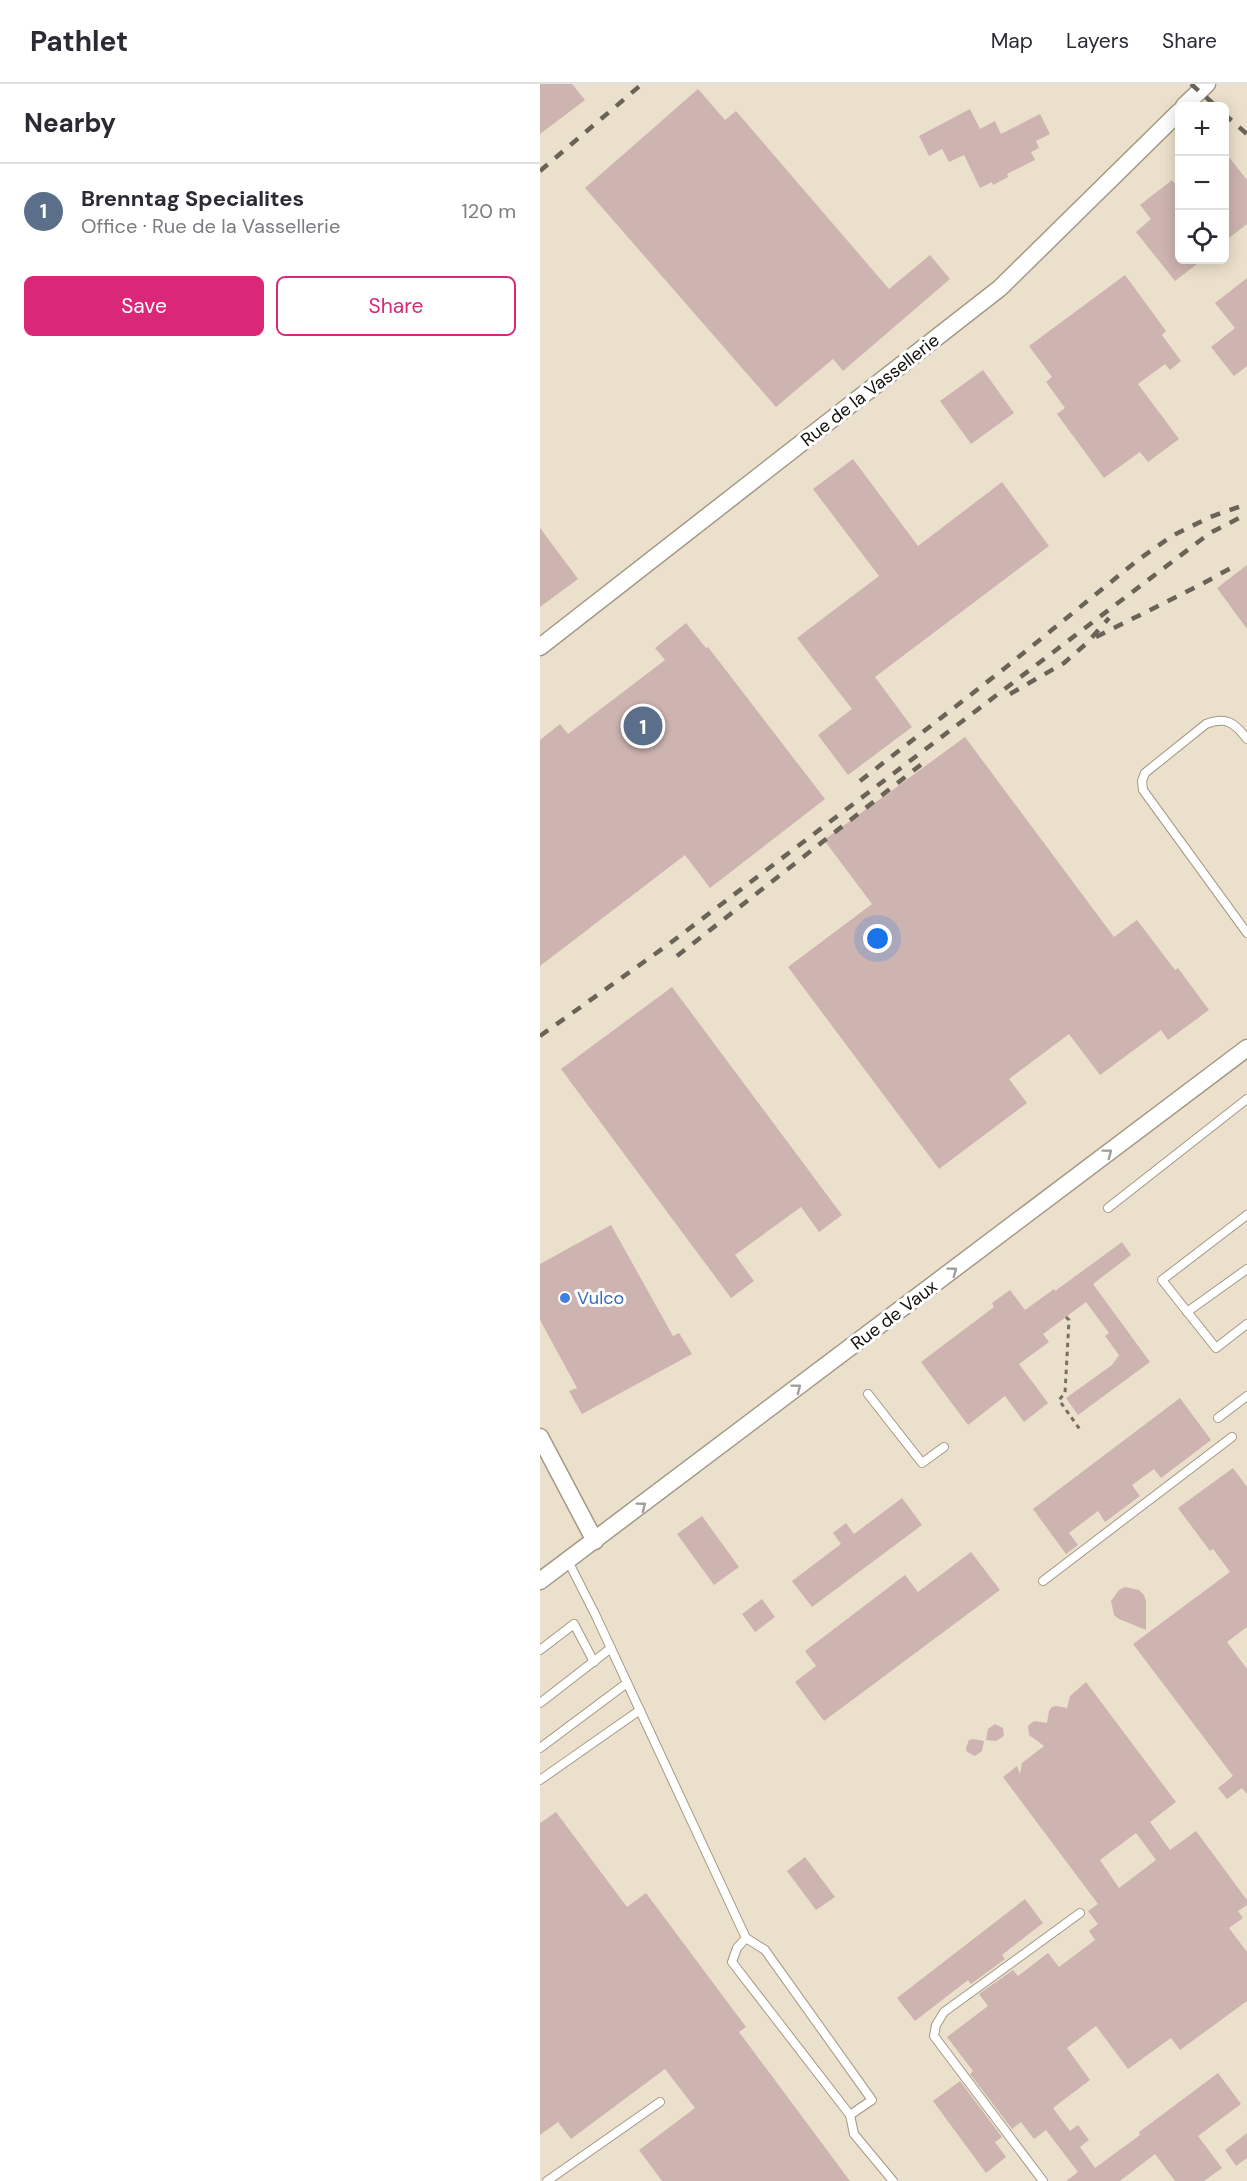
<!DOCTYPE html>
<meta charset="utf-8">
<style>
:root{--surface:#fff;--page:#f7f7f7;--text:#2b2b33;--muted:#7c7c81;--line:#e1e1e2;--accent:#db2777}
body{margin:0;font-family:"DM Sans",sans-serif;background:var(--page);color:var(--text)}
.controls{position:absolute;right:18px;top:18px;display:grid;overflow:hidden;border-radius:9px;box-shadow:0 3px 15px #0003}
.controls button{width:54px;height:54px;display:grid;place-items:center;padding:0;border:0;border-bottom:2px solid var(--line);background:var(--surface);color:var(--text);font:30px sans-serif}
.you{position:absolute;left:338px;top:855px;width:21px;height:21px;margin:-15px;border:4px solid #fff;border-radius:50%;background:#1a73e8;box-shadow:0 0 0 9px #1a73e833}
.badge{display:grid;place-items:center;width:39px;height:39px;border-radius:50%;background:var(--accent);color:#fff;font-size:20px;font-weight:700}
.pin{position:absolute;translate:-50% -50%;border:3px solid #fff;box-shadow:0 2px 6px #0006}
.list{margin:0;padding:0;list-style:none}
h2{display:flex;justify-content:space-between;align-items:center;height:78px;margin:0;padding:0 24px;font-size:26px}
h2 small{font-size:20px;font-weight:400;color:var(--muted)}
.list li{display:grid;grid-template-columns:39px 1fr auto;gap:18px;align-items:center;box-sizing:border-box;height:96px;padding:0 24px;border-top:2px solid var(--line)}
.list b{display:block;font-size:22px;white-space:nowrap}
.list p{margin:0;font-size:20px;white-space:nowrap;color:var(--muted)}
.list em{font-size:20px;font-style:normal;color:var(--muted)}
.actions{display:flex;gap:12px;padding:18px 24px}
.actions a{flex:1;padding:14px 0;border:2px solid var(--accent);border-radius:9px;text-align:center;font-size:21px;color:var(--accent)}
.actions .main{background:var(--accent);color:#fff}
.icon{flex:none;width:33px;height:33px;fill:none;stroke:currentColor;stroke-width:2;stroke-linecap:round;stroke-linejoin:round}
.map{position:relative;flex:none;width:707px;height:2097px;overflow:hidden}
header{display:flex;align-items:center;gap:36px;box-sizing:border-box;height:84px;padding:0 30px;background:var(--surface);border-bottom:2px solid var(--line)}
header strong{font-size:28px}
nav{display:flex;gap:33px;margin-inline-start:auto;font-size:21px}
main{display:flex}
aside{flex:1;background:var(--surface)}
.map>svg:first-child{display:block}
.building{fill:#ceb4b1;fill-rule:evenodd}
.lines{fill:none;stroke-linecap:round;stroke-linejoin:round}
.lane-casing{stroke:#a39985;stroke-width:10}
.street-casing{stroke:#a39985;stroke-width:19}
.path{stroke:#766f62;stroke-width:3;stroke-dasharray:4.5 4.5;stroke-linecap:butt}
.lane{stroke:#fff;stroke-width:8}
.street{stroke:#fff;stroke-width:16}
.rail{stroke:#6a6357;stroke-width:4.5;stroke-dasharray:10 10;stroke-linecap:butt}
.oneway{stroke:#a19f9d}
.shop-dot{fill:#3f7fe0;stroke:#fff;stroke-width:2}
.labels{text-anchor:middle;stroke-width:6;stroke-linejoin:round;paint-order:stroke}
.street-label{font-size:18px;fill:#131009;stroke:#fff}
.shop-label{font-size:18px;fill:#366cbe;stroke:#fff;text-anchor:start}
</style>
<header>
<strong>Pathlet</strong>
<nav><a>Map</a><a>Layers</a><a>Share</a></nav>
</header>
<main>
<aside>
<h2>Nearby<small></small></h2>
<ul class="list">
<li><span class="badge" style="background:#5c6f8a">1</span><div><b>Brenntag Specialites</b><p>Office · Rue de la Vassellerie</p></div><em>120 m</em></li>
</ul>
<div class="actions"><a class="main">Save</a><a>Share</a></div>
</aside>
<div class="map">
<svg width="707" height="2097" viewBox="0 0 707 2097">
<rect width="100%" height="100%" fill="#ebe0cb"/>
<g class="building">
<path d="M0 0H32L45 16 0 50Z"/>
<path d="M158 5 185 36 196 27 349 205 390 171 410 195 303 287 293 275 236 323 45 104Z"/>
<path d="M430 25 440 45 455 37 461 50 500 30 510 50 496 57 499 64 491 68 495 76 467 90 468 93 453 101 452 98 440 104 424 71 409 78 402 65 389 72 379 52Z"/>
<path d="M684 67 707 96V140L684 158Z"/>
<path d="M632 96 639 105V176H662L635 197 596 148 611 135 600 121Z"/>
<path d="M585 191 626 247 622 251 641 277 630 286 625 280 598 300 639 355 608 378 600 368 564 394 517 330 525 324 506 298 512 293 489 262Z"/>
<path d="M707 194V282L694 292 671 263 695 244 675 219Z"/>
<path d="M443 286 474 329 431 360 400 317Z"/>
<path d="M313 375 378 462 462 398 509 462 335 593 372 643 308 691 278 651 312 625 257 554 339 492 273 405Z"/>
<path d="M0 444 38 495 0 523Z"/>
<path d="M707 481V545L677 504Z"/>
<path d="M146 539 166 564 168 563 285 715 170 804 145 771 0 882V656L20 640 28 650 125 576 115 564Z"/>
<path d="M425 653 574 853 597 836 635 886 638 884 669 926 628 956 621 946 560 991 529 950 469 995 487 1019 399 1085 248 883 332 820 284 756Z"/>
<path d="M132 903 302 1131 279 1148 261 1123 195 1171 214 1197 191 1214 21 985Z"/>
<path d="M71 1141 133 1252 139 1249 152 1270 42 1330 29 1307 37 1304 0 1236V1180Z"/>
<path d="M582 1158 591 1171 553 1200 610 1278 538 1331 526 1314 572 1281 579 1271 565 1252 569 1249 546 1218 503 1250 509 1258 479 1280 508 1319 484 1338 465 1312 428 1341 381 1278 454 1223 452 1219 470 1206 485 1226 514 1205 515 1207Z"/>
<path d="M640 1314 671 1356 621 1394 614 1385 592 1401 600 1412 565 1438 558 1427 529 1449 538 1461 526 1470 493 1425Z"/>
<path d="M693 1384 707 1403V1543L687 1558 707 1585V1710L702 1704 687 1715 678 1704 693 1692 593 1560 690 1488 673 1465 670 1467 638 1424Z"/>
<path d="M362 1414 382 1441 272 1523 252 1497 301 1460 293 1449 306 1439 314 1450Z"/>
<path d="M162 1432 199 1483 174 1501 137 1450Z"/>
<path d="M431 1468 460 1506 284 1637 255 1598 276 1582 265 1567 365 1491 378 1508Z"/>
<path d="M585 1503 599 1506 604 1511 606 1517V1546L579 1535 574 1531 571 1517 579 1506Z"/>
<path d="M222 1515 235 1533 215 1548 202 1530Z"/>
<path d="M546 1598 636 1718 610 1738 630 1766 656 1747 707 1816V1821L698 1827 703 1834 689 1844 707 1868V1917L640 1966 631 1954 588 1985 556 1942 527 1964 550 1996 513 2024 530 2047 538 2041 549 2056 540 2063 555 2084 600 2051 599 2048 678 1989 701 2020 658 2052 682 2084 664 2097H635L615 2070 580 2097H526L538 2088 506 2046 494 2055 481 2038 472 2045 430 1990 433 1987 407 1953 448 1922 439 1910 473 1886 478 1892 508 1869 519 1883 555 1856 549 1847 558 1840 548 1827 558 1820 463 1693 477 1682 480 1690 482 1679 504 1662 489 1651 488 1642 491 1639 495 1637 507 1639 509 1627 512 1623 516 1622 527 1624 530 1612ZM596 1749 616 1776 579 1804 560 1776Z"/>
<path d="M455 1640 463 1644 464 1652 456 1657 446 1656 448 1645Z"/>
<path d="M433 1655 444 1657 442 1667 435 1672 427 1668 426 1664 429 1656Z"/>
<path d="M16 1728 87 1823 106 1809 206 1943 199 1948 310 2097H122L99 2066 155 2024 125 1985 31 2055 18 2038 0 2051V1739Z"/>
<path d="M265 1773 295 1813 276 1826 247 1787Z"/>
<path d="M485 1815 503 1839 462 1871 465 1875 431 1900 428 1896 375 1937 357 1914Z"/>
<path d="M420 1997 462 2053 455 2058 466 2073 446 2089 393 2017Z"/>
<path d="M707 2049V2074L696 2082 685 2066Z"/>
</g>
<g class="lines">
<g class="lane-casing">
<g id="lane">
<path d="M707 655C695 639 686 632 666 640L605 689 602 697 603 706 707 849"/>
<path d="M568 1124 707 1015"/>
<path d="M707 1131 622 1196 676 1264 707 1240"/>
<path d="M647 1228 707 1185"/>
<path d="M328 1310 382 1379 404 1363"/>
<path d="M678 1334 707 1312"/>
<path d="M28 1477 55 1530 206 1854 225 1866 332 2016 310 2031 192 1878 197 1864 206 1854"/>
<path d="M503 1497 692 1353"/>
<path d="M0 1566 34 1540 54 1578"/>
<path d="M0 1619 71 1564"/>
<path d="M0 1664 87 1599"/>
<path d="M0 1696 100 1626"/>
<path d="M310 2031 314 2050 353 2097"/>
<path d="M7 2097 120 2018"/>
<path d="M503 2097 394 1952 396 1941 404 1928 540 1829"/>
</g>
</g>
<g class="street-casing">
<g id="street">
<path d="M644 22 667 0"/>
<path d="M0 563 460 204 640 27"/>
<path d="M0 1353 55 1457"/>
<path d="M0 1497 707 964"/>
</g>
</g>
<path class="path" d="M526 1233 529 1236 525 1309 519 1316 541 1347"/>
<use href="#lane" class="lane"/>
<use href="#street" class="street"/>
<g class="rail">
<path d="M651 0 676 22"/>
<path d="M684 30 707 50"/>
<path d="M0 87 102 0"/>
<path d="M556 553 662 500 698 480"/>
<path d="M470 610 524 579 548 558 569 534"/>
<path d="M320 697 465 584 598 476 632 452 670 433 707 420"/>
<path d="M137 872 383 679"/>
<path d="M0 952 129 860 670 449 707 430"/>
</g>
</g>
<defs><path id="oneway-chevron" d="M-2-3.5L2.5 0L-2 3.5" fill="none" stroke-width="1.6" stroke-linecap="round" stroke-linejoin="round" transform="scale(1.5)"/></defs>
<g class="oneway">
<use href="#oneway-chevron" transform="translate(568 1069) rotate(-37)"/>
<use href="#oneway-chevron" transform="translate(413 1187) rotate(-37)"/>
<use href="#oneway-chevron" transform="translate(257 1304) rotate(-37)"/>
<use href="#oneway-chevron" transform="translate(102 1422) rotate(-37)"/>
</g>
<circle class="shop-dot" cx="25" cy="1214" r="6"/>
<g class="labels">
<g class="street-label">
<text transform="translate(330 306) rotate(-38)" y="6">Rue de la Vassellerie</text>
<text transform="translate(354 1231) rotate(-37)" y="6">Rue de Vaux</text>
</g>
<g class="shop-label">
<text x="37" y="1220">Vulco</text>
</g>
</g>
</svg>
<div class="controls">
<button>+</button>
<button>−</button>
<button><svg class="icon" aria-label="locate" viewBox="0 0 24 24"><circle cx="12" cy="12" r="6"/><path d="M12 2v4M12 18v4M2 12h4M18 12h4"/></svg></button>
</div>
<div class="you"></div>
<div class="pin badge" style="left:103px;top:642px;background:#5c6f8a">1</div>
</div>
</main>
